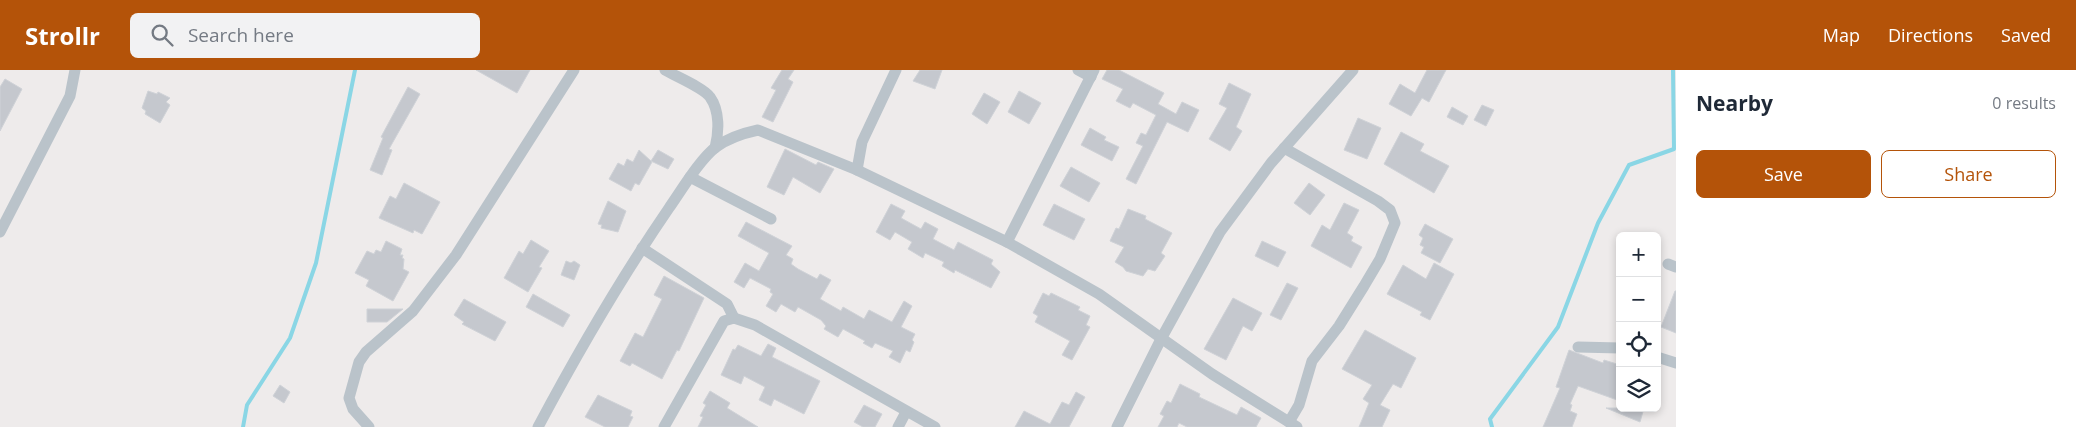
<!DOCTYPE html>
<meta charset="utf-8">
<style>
:root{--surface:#fff;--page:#f2f2f3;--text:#1f2937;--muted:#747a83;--line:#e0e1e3;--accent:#b45309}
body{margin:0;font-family:"Open Sans",sans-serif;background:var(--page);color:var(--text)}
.controls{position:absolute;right:15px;bottom:15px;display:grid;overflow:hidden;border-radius:8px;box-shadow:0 2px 8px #0003}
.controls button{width:45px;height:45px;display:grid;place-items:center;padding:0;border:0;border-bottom:1px solid var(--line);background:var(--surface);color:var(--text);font:25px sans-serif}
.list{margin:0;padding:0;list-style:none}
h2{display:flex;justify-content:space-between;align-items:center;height:65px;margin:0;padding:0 20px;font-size:21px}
h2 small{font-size:16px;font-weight:400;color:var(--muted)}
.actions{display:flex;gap:10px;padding:15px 20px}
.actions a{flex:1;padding:11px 0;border:1px solid var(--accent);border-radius:8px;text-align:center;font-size:18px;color:var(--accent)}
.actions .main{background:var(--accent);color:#fff}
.icon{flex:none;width:28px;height:28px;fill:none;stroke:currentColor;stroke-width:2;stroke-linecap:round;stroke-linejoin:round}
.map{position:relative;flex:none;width:1676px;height:357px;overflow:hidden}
header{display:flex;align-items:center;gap:30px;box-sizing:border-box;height:70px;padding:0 25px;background:var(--accent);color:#fff}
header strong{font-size:24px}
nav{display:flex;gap:28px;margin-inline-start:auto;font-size:18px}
.search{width:350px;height:45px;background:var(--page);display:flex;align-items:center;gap:12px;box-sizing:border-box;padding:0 18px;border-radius:8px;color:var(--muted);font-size:19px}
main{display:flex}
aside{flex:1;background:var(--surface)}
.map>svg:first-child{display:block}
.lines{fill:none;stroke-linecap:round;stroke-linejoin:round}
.stream{stroke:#8ad6e5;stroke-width:4}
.building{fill:#c5c8ce;stroke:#cfd2d7}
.minor{stroke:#bac3ca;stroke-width:11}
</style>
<header>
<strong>Strollr</strong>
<div class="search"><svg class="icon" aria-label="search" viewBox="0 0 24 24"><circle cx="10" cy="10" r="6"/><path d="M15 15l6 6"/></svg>Search here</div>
<nav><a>Map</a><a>Directions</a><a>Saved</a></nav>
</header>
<main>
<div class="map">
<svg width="1676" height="357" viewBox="0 0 1676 357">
<rect width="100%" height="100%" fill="#eeebeb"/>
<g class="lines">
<g class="stream">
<path d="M243 357 247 335 290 268 316 193 355 0"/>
<path d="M1492 357 1490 349 1558 257 1598 153 1629 95 1674 79 1673 0"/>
</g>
</g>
<g class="building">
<path d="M476 0H530L517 23Z"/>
<path d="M782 0H794L788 9 793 12 773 52 762 47 776 20 771 18Z"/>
<path d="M920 0H942L935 19 913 11Z"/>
<path d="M1107 0H1119L1164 23 1158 34 1176 44 1182 32 1199 40 1188 62 1167 52 1136 114 1126 109 1143 76 1136 73 1141 63 1146 65 1156 45 1133 33 1130 38 1116 31 1123 19 1102 9Z"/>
<path d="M1427 0H1446L1429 32 1422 28 1411 46 1389 34 1400 14 1415 23Z"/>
<path d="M5 9 22 19 0 61V17Z"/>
<path d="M1229 13 1251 24 1236 57 1242 61 1230 81 1209 69 1227 38 1219 34Z"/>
<path d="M408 17 420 24 389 79 392 80 382 105 370 100 383 68 381 67Z"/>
<path d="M148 21 157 24 158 22 170 28 166 32 170 35 160 53 145 44 146 41 142 38Z"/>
<path d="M1019 21 1041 33 1029 54 1008 42Z"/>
<path d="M984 23 1000 32 987 54 972 44Z"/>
<path d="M1482 35 1494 40 1486 56 1474 50Z"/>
<path d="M1452 37 1468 46 1463 55 1447 47Z"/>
<path d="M1358 48 1381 58 1367 89 1344 80Z"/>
<path d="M1090 58 1106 67 1104 70 1119 77 1112 91 1081 75Z"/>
<path d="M1401 62 1424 74 1420 81 1449 96 1434 123 1384 94Z"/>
<path d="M785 79 816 95 818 92 834 99 820 123 793 107 784 125 767 117Z"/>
<path d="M639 80 652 92 639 115 635 113 631 121 609 109 618 93 624 96 627 89 633 92Z"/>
<path d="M658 80 674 89 668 99 651 91Z"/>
<path d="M1071 97 1100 113 1089 132 1060 116Z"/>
<path d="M404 113 440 132 422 164 414 160 413 163 379 148 390 126 396 129Z"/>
<path d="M1309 113 1325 125 1310 145 1294 133Z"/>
<path d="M608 131 626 141 618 162 601 158 602 155 598 154Z"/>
<path d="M1344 133 1359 140 1347 163 1353 167 1351 171 1362 177 1351 198 1311 176 1322 155 1330 160Z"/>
<path d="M891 134 905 141 901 148 921 159 925 152 938 159 933 169 954 180 958 172 993 190 991 194 1000 202 991 218 955 200 954 203 942 196 944 192 925 183 923 188 908 179 912 172 895 162 890 170 876 162Z"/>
<path d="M1054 134 1085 149 1074 170 1043 155Z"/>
<path d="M1128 139 1146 146 1145 149 1172 163 1161 183 1165 186 1155 201 1148 199 1143 206 1126 201 1123 197 1115 192 1124 177 1110 171 1116 158 1119 159Z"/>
<path d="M746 152 792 176 786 185 793 189 791 194 798 199 817 209 820 204 831 210 820 229 841 241 843 237 864 249 869 240 892 252 904 231 912 236 901 257 915 264 912 270 914 272 910 282 906 280 900 293 889 287 893 281 875 273 872 278 863 273 865 271 843 259 838 267 824 259 826 256 821 250 798 237 795 242 781 234 776 242 766 236 773 224 770 222 771 219 750 208 744 218 734 212 745 193 759 201 769 183 738 166Z"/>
<path d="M1425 154 1453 169 1440 193 1421 183 1424 177 1420 175 1423 168 1419 165Z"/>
<path d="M531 170 549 181 539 197 542 198 528 222 504 208 519 181 523 184Z"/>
<path d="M386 171 402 179 400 185H403L402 188 404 189 403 199 409 202 393 231 366 216 369 210 355 203 367 181 374 184 376 180 381 182Z"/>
<path d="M1262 171 1286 182 1278 197 1255 186Z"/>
<path d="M566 191 571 193 574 191 580 195 574 210 561 205Z"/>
<path d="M1434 193 1454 204 1430 250 1420 245 1422 242 1387 224 1403 195 1426 209Z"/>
<path d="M664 206 704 228 679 281 677 280 662 309 632 293 630 296 620 291 635 263 643 267 662 229 654 225Z"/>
<path d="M1287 213 1298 218 1281 250 1270 245Z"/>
<path d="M1675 221H1676V263L1661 257Z"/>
<path d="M1043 223 1049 226 1051 223 1080 237 1078 240 1090 246 1086 255 1090 257 1072 290 1062 285 1070 271 1035 252 1038 246 1033 243Z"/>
<path d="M533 224 570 245 563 257 526 237Z"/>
<path d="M1233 228 1262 243 1252 261 1243 256 1226 290 1204 279Z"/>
<path d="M464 229 506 252 495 271 462 254 464 252 454 245Z"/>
<path d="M367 239H403L387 252H367Z"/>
<path d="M1365 260 1416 288 1401 318 1393 314 1380 335 1390 340 1382 357H1359L1369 333 1363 329 1372 315 1342 299Z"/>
<path d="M768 274 776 278 772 287 820 311 804 344 774 329 771 336 759 330 765 317 744 306 741 314 721 305 733 279 735 280 738 275 761 286Z"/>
<path d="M1569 280 1603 293 1604 290 1620 295V331L1578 316 1570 334 1572 335 1570 341 1577 344 1572 357H1543L1560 318 1556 317Z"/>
<path d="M1180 314 1200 324 1199 327 1237 345 1241 337 1261 348 1256 357H1187L1179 353 1177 357H1158L1164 346 1160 344 1167 331 1171 333Z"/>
<path d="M280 315 290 322 284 333 273 326Z"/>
<path d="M710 321 730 333 727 338 758 357H698L703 347 700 346 706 335 703 333Z"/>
<path d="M1076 322 1085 327 1069 357H1015L1024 341 1050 354 1062 332 1069 335Z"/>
<path d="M598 325 632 341 630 346 633 347 628 357H605L585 347Z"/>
<path d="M864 335 882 344 875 357H863L854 352Z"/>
<path d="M1606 338H1644L1640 352Z"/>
</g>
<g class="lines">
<g class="minor">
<path d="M665 0C675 6 704 18 710 27 720 41 719 62 715 78"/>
<path d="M1078 0 1091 7"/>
<path d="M1284 78 1378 131 1390 140 1395 153 1380 189 1364 216 1339 256 1312 291 1299 335 1289 352"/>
<path d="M857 100 862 72 896 0"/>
<path d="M690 107 771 149"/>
<path d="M0 162 70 26 75 0"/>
<path d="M1007 172 1094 0"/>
<path d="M642 178 727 234 734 248"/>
<path d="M1668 194 1676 197"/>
<path d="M1578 277 1620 278"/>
<path d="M1657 287 1676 293"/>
<path d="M369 357 353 339 349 328 359 292 366 282 413 241 456 185 574 0"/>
<path d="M538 357C578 282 621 208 669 138 681 121 700 89 716 77 727 69 744 63 758 60L857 100 1007 172 1099 224 1212 304 1297 357"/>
<path d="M664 357 724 251 734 248 755 255 935 357"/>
<path d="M898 357 906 342"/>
<path d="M1117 357 1161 269 1220 162 1271 93 1353 0"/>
</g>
</g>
</svg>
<div class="controls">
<button>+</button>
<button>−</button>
<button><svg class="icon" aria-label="locate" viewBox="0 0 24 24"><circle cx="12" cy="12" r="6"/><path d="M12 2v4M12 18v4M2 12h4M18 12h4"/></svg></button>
<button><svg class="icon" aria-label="layers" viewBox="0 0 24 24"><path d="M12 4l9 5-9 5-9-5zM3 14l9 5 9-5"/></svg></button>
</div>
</div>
<aside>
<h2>Nearby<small>0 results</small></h2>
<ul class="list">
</ul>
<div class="actions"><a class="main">Save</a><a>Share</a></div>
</aside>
</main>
